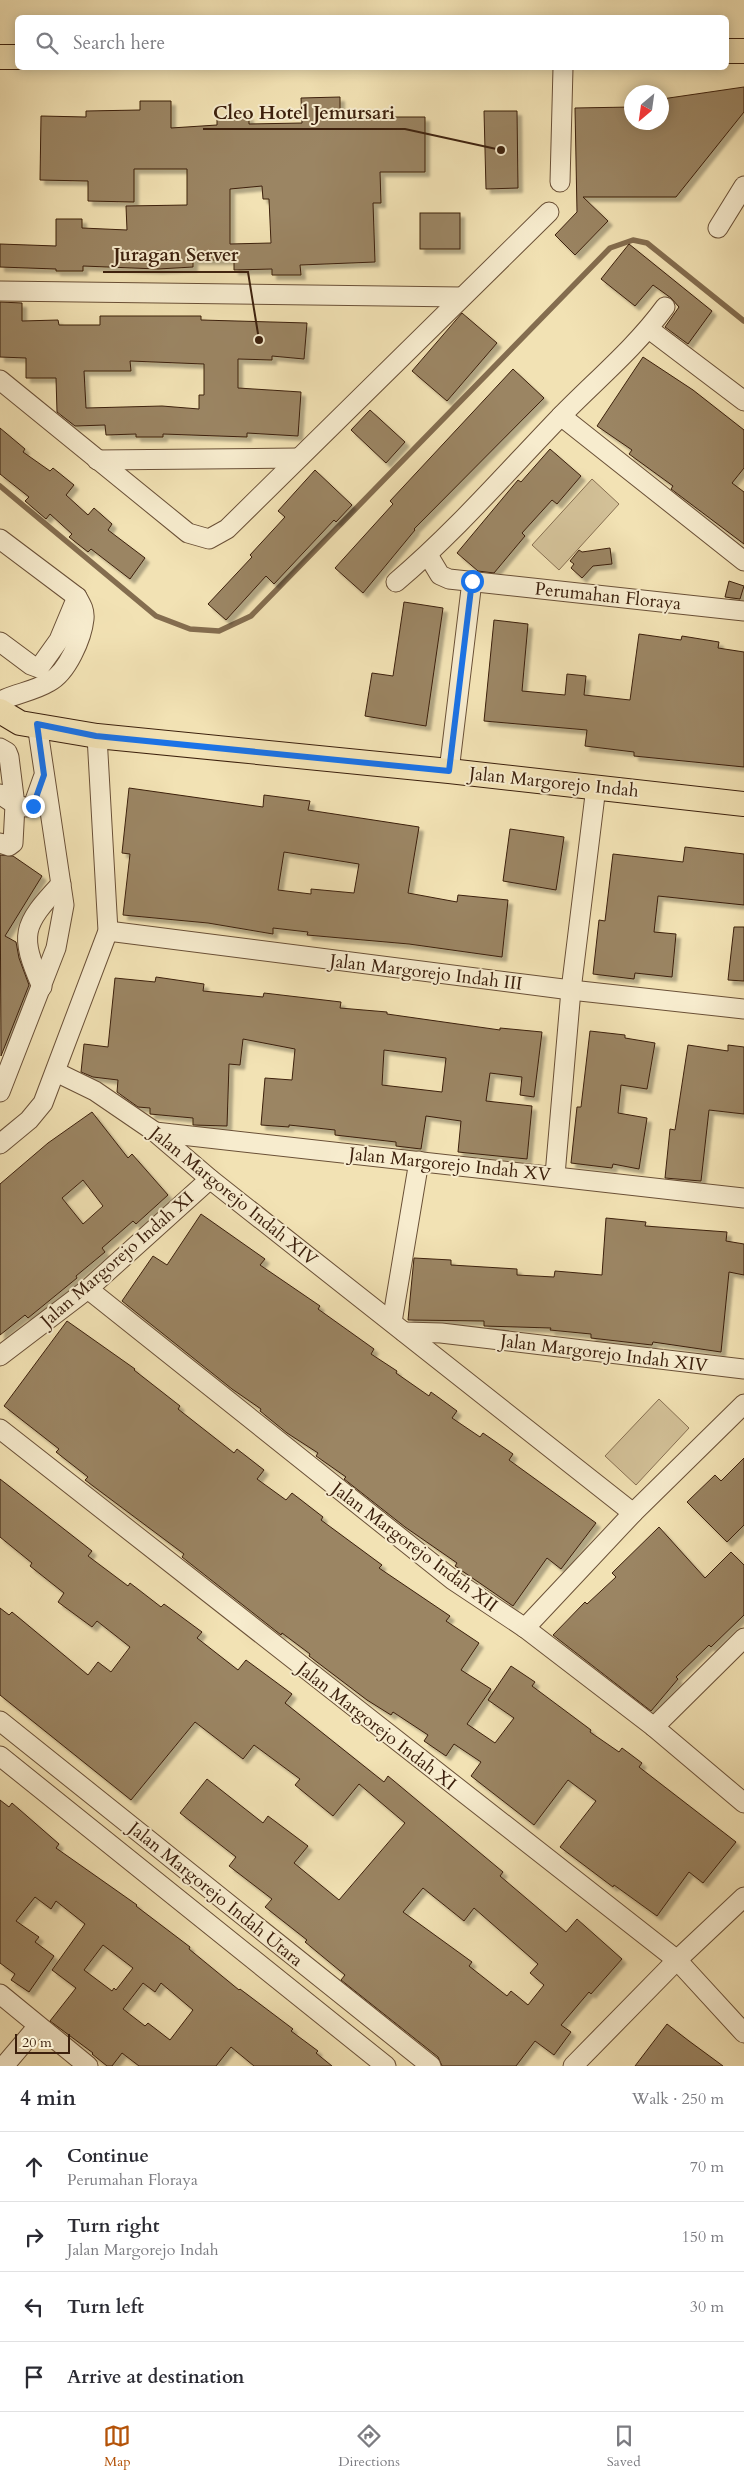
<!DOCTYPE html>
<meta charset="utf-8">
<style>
:root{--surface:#fff;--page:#f2f2f3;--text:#2b2b33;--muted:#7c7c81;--line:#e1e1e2;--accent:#b45309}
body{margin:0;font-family:Cardo,serif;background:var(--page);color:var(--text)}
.compass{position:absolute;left:624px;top:85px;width:45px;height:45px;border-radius:50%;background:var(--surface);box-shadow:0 2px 12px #0003;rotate:209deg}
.scale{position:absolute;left:15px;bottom:12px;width:55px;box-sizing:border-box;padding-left:5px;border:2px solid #3c200d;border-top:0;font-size:14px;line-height:18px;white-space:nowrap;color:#3c200d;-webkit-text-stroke:4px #f7ecce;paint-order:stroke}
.stop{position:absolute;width:15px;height:15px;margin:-11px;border:4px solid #1a73e8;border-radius:50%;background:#fff}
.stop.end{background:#1a73e8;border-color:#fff;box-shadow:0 1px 5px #0008}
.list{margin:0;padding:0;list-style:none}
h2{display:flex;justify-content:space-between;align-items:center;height:65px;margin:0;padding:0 20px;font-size:21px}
h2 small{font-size:16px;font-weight:400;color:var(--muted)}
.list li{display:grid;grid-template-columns:32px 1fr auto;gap:15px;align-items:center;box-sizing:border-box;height:70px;padding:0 20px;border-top:1px solid var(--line)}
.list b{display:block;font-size:19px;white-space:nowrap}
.list p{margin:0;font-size:16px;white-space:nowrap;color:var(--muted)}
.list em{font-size:16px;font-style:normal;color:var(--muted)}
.icon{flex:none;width:28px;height:28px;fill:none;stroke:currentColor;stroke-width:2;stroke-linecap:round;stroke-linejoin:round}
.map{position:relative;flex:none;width:744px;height:2066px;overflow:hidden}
.search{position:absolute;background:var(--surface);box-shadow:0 2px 12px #0003;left:15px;right:15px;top:15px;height:55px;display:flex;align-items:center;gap:12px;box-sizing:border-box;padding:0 18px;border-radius:8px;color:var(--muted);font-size:19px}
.sheet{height:345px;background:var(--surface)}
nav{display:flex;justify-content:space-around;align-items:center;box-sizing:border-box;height:70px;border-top:1px solid var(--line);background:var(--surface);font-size:14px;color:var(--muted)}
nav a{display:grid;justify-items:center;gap:2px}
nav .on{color:var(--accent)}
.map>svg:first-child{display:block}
.green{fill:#d3c198;stroke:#887052}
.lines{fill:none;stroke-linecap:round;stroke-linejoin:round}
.stream{stroke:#846d4f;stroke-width:5.5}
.building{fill:#9b8564;stroke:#3c200d;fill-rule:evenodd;filter:url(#shadow)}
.minor-casing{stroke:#6a5037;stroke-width:21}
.major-casing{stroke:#3c200d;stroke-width:26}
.minor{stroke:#f7ecce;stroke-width:19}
.major{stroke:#f2e2b4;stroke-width:24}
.route{stroke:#1a73e8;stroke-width:6}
.labels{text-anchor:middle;stroke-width:4;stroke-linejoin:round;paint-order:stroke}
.street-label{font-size:18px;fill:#3c200d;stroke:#f7ecce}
.leader{fill:none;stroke:#3c200d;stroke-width:2}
.callout-dot{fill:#3c200d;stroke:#f7ecce;stroke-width:2}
.callout-label{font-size:19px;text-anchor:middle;font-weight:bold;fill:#3c200d;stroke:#f7ecce;stroke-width:4;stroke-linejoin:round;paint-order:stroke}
</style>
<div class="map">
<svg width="744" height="2066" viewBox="0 0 744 2066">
<defs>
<filter id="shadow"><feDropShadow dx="4.5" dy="4.5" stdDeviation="1" flood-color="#0004"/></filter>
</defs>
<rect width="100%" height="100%" fill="#f2e2b4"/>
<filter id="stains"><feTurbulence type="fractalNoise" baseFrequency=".004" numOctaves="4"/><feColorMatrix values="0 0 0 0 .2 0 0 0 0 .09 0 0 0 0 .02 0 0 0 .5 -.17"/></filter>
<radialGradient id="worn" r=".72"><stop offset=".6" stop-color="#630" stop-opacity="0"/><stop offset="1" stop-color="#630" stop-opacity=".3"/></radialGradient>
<g class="green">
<path d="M592 479 619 504 559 570 532 545Z"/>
<path d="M659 1399 689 1428 636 1485 605 1456Z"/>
</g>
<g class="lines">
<path class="stream" d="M0 486 156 616 190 629 219 631 251 616 610 248 633 240 647 243 744 321"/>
</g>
<g class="building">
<path d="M744 87V112L676 197H583L608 221 575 255 555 235 577 212 575 108 632 107V122H662V99Z"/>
<path d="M340 97V117H425V172H380L381 203H373L375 262 300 265 301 275H272V269L234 270V260H193V267L158 269 83 266V271H56V269L0 267V244L56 246V219H82V228L127 230 126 206 187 205V169H134V202L88 201V181L40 180 41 116 86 117V111L140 110V101H171V128L217 125V118L249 116V124L302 123 301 98ZM262 186 263 199H269L271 243 230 244V189Z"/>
<path d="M484 111H517L518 188 486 189Z"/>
<rect x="420" y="213" width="40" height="36"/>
<path d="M629 244 712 311 688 344 665 327 679 307 671 298 653 285 635 306 601 279Z"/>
<path d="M0 302 22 303V321L58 320 59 325H100V316H201V320L307 323 304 359 272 356V360L238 359V388L301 392 298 436 247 433V437L163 434V437H136V434L106 435 105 425 75 426 57 412 56 378H26V358L0 357ZM130 361 204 364V395H199V409L162 406 86 408 84 371H131Z"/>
<path d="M462 313 497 343 447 401 412 371Z"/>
<path d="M643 357 693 390 744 430V468L732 483 744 492V544L671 489 673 486 629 454 632 450 597 426Z"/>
<path d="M513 369 544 398 414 529 415 530 363 593 335 568 393 504 390 501Z"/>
<path d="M370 410 405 442 386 463 351 430Z"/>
<path d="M0 428 25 449 23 452 50 471 53 468 74 485 66 495 88 515 94 508 112 524 108 530 145 558 130 579 91 549 88 552 69 537 72 534 50 514 46 519 25 501 29 497 0 474Z"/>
<path d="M550 449 581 476 557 504 552 500 522 533 525 536 494 573 478 571 457 553 518 480 521 482Z"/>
<path d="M315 470 352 505 336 522 334 520 274 584 266 576 226 620 208 604 252 557 250 555 285 517 278 511Z"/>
<path d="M610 548 612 564 593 566 582 578 571 568 574 564 570 561 579 550 582 552Z"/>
<path d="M729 581 744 586 740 599 725 597Z"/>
<path d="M404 602 443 608 426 726 365 716 372 673 393 676Z"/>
<path d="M494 620 528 624 522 691 565 695 567 674 586 676 584 695 630 700 639 634 681 640 682 636 719 642 718 648 744 652V767L634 756V752L585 746 587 730 484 721Z"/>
<path d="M129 788 263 807 264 795 310 801 308 810 419 827 408 893 457 902 458 895 508 900 502 957 409 944 307 935 308 932 273 928V934L208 923 123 915 130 854 122 853ZM284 852 359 864 354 893 311 889V894L278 890Z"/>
<path d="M510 829 564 837 556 890 503 881Z"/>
<path d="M685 847 744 854V905L658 896 654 932 676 934 672 977 635 973 634 979 593 974 599 920 605 921 613 854 683 862Z"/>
<path d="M0 855 13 856 42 876 5 936 16 942 19 958 29 985 1 1056Z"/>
<path d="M734 927H744V981L728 980Z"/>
<path d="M156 977 204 984 203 991 263 997 264 993 341 1002 340 1008 387 1012V1014L500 1030V1028L542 1032 534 1097 520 1095 522 1077 490 1073 486 1101 532 1106 527 1159 458 1152 461 1121 426 1116 421 1149 396 1146V1142L335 1135V1130L289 1125V1127L261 1125 265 1078 292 1080 295 1049 243 1039 240 1065 229 1064 227 1126 193 1125V1118L150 1114V1108L138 1107 117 1092 118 1080 93 1077 81 1072 84 1044 108 1047 115 978 155 982ZM384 1050 446 1058 442 1092 382 1085Z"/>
<path d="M590 1031 625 1035V1038L655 1043 647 1089 621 1085 618 1113 647 1118 639 1169 613 1164 612 1168 571 1163 577 1107H581Z"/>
<path d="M688 1045 728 1051V1045L744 1047V1114L709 1110 701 1181 665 1178 670 1129 675 1130Z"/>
<path d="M92 1112 128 1158 132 1154 168 1195 136 1224 133 1221 102 1248 105 1252 76 1276 77 1278 28 1318 25 1315 0 1335V1184L48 1143ZM83 1180 103 1206 83 1224 62 1198Z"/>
<path d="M201 1214 265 1259 260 1265 320 1306 318 1309 374 1349 371 1354 397 1371 396 1373 429 1396 431 1392 457 1411 452 1418 480 1437 483 1433 513 1454 509 1460 596 1523 561 1569 547 1558 513 1606 455 1566 457 1563 405 1527 344 1479 346 1477 316 1456 318 1453 287 1433 260 1411 261 1409 232 1389 122 1301 153 1256 167 1265Z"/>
<path d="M606 1218 646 1222 645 1226 727 1232 726 1241 744 1244V1275L729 1272 721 1352 653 1342 652 1345 591 1338V1334L550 1330 551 1328 484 1326V1321L408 1320 414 1258 451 1260V1265L517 1269V1275L554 1277 555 1271 602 1275Z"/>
<path d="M67 1321 135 1369 134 1370 180 1406 178 1409 234 1453 237 1449 264 1470 257 1479 286 1500 292 1493 323 1517 321 1520 382 1565 379 1568 450 1616 446 1621 479 1643 461 1670 491 1689 467 1724 495 1743 514 1718 488 1700 511 1666 535 1682 532 1686 591 1730 590 1732 619 1752 622 1748 642 1763 639 1767 736 1842 703 1883 689 1872 657 1916 614 1885 613 1887 560 1847 596 1801 568 1780 534 1825 471 1776 481 1762 454 1744 446 1756 424 1741 428 1735 393 1712 391 1715 367 1700 309 1656 310 1654 282 1633 281 1635 182 1557 184 1554 85 1480 88 1477 56 1452 59 1449 4 1406Z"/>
<path d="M744 1458V1525L727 1542 687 1502 715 1475 721 1481Z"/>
<path d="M0 1479 92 1551 88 1556 128 1586 130 1583 161 1607 164 1604 202 1632 197 1638 238 1670 246 1660 292 1694 285 1703 384 1782 388 1776 503 1872 500 1876 566 1932 577 1919 622 1959 591 1994 589 1992 561 2025 571 2032 554 2055 535 2041 516 2066H442L438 2057 341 1980 345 1975 305 1942 307 1940 265 1907 272 1899 229 1866 236 1857 180 1813 207 1779 263 1823 268 1816 308 1846 294 1863 339 1900 405 1823 359 1784 333 1816 295 1785 300 1779 254 1745 243 1759 195 1722 131 1800 0 1695V1608L9 1615 12 1612 88 1675 98 1662 111 1672 130 1647 97 1621 92 1627 58 1602 64 1593 30 1566 32 1563 0 1537ZM423 1888 464 1921 474 1908 538 1964 530 1973 544 1985 528 2005 511 1991 507 1996 469 1966 472 1962 403 1912Z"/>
<path d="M659 1527 705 1578 731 1552 744 1565V1615L711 1647 709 1645 676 1677 678 1679 651 1711 553 1635 585 1602 587 1604 616 1577 612 1573Z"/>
<path d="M0 1800 9 1807 12 1803 59 1844 56 1848 137 1905 136 1906 190 1947 189 1949 239 1990 240 1989 293 2029 291 2031 318 2051 316 2053 332 2066H254L231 2047 216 2066H139L122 2053 112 2066H107L92 2054 93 2053 50 2021 76 1988 52 1970 85 1924 56 1901 51 1909 35 1897 16 1921 39 1937 35 1942 54 1956 29 1992 11 1980 15 1974 0 1963ZM103 1945 133 1968 116 1990 114 1988 112 1991 84 1970ZM143 1983 155 1992 161 1983 193 2010 170 2040 148 2023 145 2026 123 2009Z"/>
<path d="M667 2024 689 2041 723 2066H635Z"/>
</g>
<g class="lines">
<g class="minor-casing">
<g id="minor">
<path d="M560 182 563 68"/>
<path d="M718 228 744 186"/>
<path d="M0 291 461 297"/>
<path d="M649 329 744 401"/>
<path d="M0 380 188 533 209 539 227 529 549 212"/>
<path d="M561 416 744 561"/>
<path d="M97 460 298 458"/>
<path d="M0 539 77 597C81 604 85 610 84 619 82 638 67 673 49 682 36 690 19 693 5 699"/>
<path d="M428 555 440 575 449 579 744 611"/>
<path d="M396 582C455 532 506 473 560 417 595 381 635 348 665 307"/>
<path d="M0 642 31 665 39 668 59 640 77 597"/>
<path d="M0 748 7 752 9 757 15 805 13 843 9 846 0 843"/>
<path d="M449 771 472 581"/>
<path d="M0 794C10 801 20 810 33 806L43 778"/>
<path d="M108 931 571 990 744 1009"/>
<path d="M42 987C19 934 22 926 61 884"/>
<path d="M56 1072 95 1091 155 1132 210 1179 633 1513"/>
<path d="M0 1092 56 948 64 905 37 724"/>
<path d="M155 1132 744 1198"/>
<path d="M0 1144 29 1120 43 1103 108 931 97 736"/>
<path d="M555 1175 571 990 596 787"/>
<path d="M88 1289 453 1580 525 1628 654 1727 744 1803"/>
<path d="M392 1322 419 1161"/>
<path d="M404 1332 441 1333 744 1369"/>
<path d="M0 1356 88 1289 210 1179"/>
<path d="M0 1429 677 1960 744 2033"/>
<path d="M525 1628 633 1513 744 1404"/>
<path d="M0 1721 431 2066"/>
<path d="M654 1727 744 1638"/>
<path d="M0 1756 386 2066"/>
<path d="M0 1994 88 2066"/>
<path d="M4 2066 38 2026"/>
<path d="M573 2066 677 1960 744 1897"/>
</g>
</g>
<g class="major-casing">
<g id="major">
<path d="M726 51H744"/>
<path d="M0 57H18"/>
<path d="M0 711 20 723 97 736 449 771 744 804"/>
</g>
</g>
<use href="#minor" class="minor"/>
<use href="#major" class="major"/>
</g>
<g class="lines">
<path class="route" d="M33 806 44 775 37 724 96 736 449 771 472 581"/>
</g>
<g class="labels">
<g class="street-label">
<text transform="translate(608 596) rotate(6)" y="6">Perumahan Floraya</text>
<text transform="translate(554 782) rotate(6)" y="6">Jalan Margorejo Indah</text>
<text transform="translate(426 972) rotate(7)" y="6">Jalan Margorejo Indah III</text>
<text transform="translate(450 1164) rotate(6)" y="6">Jalan Margorejo Indah XV</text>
<text transform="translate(234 1196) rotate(39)" y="6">Jalan Margorejo Indah XIV</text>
<text transform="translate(117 1259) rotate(-41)" y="6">Jalan Margorejo Indah XI</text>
<text transform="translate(604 1353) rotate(7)" y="6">Jalan Margorejo Indah XIV</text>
<text transform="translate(415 1547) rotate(37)" y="6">Jalan Margorejo Indah XII</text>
<text transform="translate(377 1726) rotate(38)" y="6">Jalan Margorejo Indah XI</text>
<text transform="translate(216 1894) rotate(39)" y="6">Jalan Margorejo Indah Utara</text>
</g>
</g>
<path class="leader" d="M501 150L405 129H203M259 340L248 272H103"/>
<g class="callout-dot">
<circle cx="501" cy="150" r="5"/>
<circle cx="259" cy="340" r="5"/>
</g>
<g class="callout-label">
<text x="304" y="119">Cleo Hotel Jemursari</text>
<text x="176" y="261">Juragan Server</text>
</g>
<rect width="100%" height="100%" filter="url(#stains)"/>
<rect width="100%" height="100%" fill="url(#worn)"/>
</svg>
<svg class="compass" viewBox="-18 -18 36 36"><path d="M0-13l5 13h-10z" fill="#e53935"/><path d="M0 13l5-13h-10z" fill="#7c7c81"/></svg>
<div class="scale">20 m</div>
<div class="stop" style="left:472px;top:581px"></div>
<div class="stop end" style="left:33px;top:806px"></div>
<div class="search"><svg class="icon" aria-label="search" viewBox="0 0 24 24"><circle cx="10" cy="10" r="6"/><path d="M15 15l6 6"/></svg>Search here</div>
</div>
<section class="sheet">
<h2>4 min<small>Walk · 250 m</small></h2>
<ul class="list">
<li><svg class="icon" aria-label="ahead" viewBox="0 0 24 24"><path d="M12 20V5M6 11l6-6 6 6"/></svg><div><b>Continue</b><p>Perumahan Floraya</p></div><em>70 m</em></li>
<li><svg class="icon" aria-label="right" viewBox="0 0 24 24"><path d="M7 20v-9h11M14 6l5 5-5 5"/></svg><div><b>Turn right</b><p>Jalan Margorejo Indah</p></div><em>150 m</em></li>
<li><svg class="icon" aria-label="left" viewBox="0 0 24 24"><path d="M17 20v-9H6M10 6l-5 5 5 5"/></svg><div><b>Turn left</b></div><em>30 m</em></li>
<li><svg class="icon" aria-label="arrive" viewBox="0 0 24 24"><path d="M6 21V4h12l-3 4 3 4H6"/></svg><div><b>Arrive at destination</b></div></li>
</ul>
</section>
<nav>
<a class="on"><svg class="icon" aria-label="map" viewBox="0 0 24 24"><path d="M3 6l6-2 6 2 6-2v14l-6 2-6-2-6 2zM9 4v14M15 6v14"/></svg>Map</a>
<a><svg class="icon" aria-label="directions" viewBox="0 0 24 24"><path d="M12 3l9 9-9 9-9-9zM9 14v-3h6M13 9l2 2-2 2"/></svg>Directions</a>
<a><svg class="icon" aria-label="saved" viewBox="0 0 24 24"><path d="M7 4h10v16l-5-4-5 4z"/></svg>Saved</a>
</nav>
